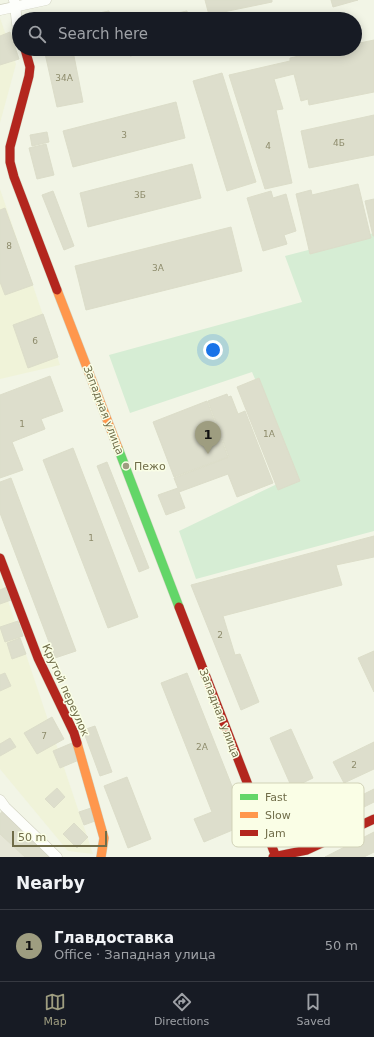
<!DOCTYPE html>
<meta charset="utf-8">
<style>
:root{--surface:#171b24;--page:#242831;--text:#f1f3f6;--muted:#9ea1a6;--line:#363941;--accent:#9e9d80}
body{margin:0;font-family:"DejaVu Sans",sans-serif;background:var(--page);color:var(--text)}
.scale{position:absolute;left:12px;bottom:10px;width:95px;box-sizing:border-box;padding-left:4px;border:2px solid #706d49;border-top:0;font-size:11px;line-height:14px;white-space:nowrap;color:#706d49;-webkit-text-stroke:3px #fafee6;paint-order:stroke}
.you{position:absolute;left:213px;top:350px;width:14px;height:14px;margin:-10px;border:3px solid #fff;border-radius:50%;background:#1a73e8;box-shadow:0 0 0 6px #1a73e833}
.badge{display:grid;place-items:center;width:26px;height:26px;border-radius:50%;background:var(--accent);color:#111;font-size:13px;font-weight:700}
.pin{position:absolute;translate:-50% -33px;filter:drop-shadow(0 1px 2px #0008)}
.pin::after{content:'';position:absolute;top:21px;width:14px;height:12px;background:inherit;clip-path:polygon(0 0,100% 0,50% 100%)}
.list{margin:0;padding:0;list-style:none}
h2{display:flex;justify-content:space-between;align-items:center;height:52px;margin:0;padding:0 16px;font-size:17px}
h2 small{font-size:13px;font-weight:400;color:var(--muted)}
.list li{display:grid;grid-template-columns:26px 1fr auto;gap:12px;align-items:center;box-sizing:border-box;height:72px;padding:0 16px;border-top:1px solid var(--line)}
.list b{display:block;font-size:15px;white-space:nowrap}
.list p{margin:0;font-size:13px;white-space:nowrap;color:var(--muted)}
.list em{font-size:13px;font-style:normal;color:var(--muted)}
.icon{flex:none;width:22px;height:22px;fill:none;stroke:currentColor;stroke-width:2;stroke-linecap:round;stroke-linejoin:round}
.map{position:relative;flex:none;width:374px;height:857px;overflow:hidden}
.search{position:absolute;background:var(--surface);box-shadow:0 2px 10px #0003;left:12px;right:12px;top:12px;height:44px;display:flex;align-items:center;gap:10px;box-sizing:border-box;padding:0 14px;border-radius:22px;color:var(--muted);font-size:15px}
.sheet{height:124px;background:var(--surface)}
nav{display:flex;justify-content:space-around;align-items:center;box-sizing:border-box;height:56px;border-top:1px solid var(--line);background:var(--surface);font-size:11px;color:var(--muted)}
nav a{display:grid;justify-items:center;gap:2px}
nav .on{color:var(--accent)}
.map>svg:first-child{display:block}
.residential{fill:#f0f3d9}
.industrial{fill:#e6e6d7}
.green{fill:#d6edd4}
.building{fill:#dddecc;stroke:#dcddc9}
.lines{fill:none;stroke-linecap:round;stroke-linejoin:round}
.street-casing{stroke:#d0d0bf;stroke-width:11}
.fast-casing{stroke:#d1d2c0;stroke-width:10}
.slow-casing{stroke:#d1d2c0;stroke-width:10}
.jam-casing{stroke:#d1d2c0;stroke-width:10}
.street{stroke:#fdfefb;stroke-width:10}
.fast{stroke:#63d668;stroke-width:9}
.slow{stroke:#ff974d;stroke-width:9}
.jam{stroke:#b3261e;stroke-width:9}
.poi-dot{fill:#9e9d80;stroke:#fafee6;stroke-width:1.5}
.labels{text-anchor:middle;stroke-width:3;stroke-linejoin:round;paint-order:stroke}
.number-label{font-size:9px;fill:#8e8c6c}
.street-label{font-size:11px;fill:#706d49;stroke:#fafee6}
.poi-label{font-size:11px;fill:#706d49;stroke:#fafee6;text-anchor:start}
.key{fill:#fafee6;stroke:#d1d2b7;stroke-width:1}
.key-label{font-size:11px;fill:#706d49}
</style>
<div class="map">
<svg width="374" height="857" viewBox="0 0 374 857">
<rect width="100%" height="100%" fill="#f2f5e6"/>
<g class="residential">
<path d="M0 18 16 64 0 123Z"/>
<path d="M0 189 60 365 0 379Z"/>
<path d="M0 577 93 854 68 851 0 769Z"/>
</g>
<path class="industrial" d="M0 822 29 857H0Z"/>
<path class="green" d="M374 233V531L196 579 179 531 296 475 252 372 130 413 109 355 302 302 285 256Z"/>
<g class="building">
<path d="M205 0H272V2L209 15Z"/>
<path d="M331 0H358L333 7Z"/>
<path d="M109 11 111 19H69Z"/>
<path d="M187 11 188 19H149Z"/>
<path d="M10 32 19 59 0 65V36Z"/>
<path d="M374 40V92L309 105 308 99 301 101 294 74 274 79 283 109 276 110 292 183 265 189 229 75 290 61V58L331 49H355V44Z"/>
<path d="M44 49H60L61 53 73 51 83 102 57 107Z"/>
<path d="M129 49H163L130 56Z"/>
<path d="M222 73 256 182 227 191 193 81Z"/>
<path d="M176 102 185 138 73 167 63 131Z"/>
<path d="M374 115V155L309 168 301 131Z"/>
<path d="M47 132 49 142 32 146 30 135Z"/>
<path d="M46 144 54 175 37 179 29 148Z"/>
<path d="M192 164 201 198 88 227 80 193Z"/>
<path d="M358 184 371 238 310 254 296 194 311 190 312 195Z"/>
<path d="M53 191 74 246 64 250 42 195Z"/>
<path d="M271 191 273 198 286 194 296 231 284 235 287 244 263 251 247 198Z"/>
<path d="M374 199V236H373L365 201Z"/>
<path d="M5 208 33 285 5 295 0 282V210Z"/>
<path d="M231 227 242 271 86 310 75 266Z"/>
<path d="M43 314 58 357 28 368 13 325Z"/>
<path d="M50 376 63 411 41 419 45 429 12 442 23 470 0 478V395Z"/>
<path d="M259 378 300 481 278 490 237 387Z"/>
<path d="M227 394 228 397 231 396 238 414 245 411 273 483 237 497 228 474 179 492 185 508 166 515 158 495 178 488 174 478 229 457 208 401Z"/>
<path d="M207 401 228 457 174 477 153 422Z"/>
<path d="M73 448 138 617 108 628 43 460Z"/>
<path d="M107 462 149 568 139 572 97 466Z"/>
<path d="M11 478 76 651 55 658 0 513V482Z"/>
<path d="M374 536V557L336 565 342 585 223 616 235 655 240 654 259 702 241 710 191 585Z"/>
<path d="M9 586 14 599 0 604V590Z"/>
<path d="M18 621 23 636 5 642 0 627Z"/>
<path d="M20 638 26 654 12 659 7 643Z"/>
<path d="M374 651V692L358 658Z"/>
<path d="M5 673 11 686 0 691V675Z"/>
<path d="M187 673 247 824 204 842 194 819 212 812 161 683Z"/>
<path d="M52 717 64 739 37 754 24 733Z"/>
<path d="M95 726 112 772 100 776 83 730Z"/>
<path d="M291 729 313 778 292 788 270 738Z"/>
<path d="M10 738 16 747 0 756V744Z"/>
<path d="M374 742V769L344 783 333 762Z"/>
<path d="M72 743 79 760 60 768 53 751Z"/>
<path d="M127 777 151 839 128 848 104 786Z"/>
<path d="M57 788 65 797 54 808 45 799Z"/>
<path d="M374 789V802L350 814 346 803Z"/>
<path d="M91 808 95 821 84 825 79 812Z"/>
<path d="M3 810 53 857H25L0 834V814Z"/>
<path d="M74 823 88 837 77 848 63 834Z"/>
<path d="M374 832V852L364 857H325Z"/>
</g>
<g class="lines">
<g class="street-casing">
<g id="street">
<path d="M14 0C17 10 15 21 19 32"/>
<path d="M0 10 46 0"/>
<path d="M0 800 5 807 57 857"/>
</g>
</g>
<g class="fast-casing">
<path id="fast" d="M118 448 179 607"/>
</g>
<g class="slow-casing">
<g id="slow">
<path d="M57 290 118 448"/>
<path d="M77 743 104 838 101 857"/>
</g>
</g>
<g class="jam-casing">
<g id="jam">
<path d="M25 49 30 67 29 76 10 147V162L14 177 57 290"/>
<path d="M0 558 38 658 74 733 77 743"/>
<path d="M179 607 276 857"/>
<path d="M273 857 307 850 374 819"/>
</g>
</g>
<use href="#street" class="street"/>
<use href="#fast" class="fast"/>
<use href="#slow" class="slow"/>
<use href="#jam" class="jam"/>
</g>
<circle class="poi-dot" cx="126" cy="466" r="4"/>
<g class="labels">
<g class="number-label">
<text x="64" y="81">34А</text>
<text x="124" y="138">3</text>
<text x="339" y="146">4Б</text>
<text x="268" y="149">4</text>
<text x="140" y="198">3Б</text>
<text x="9" y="249">8</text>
<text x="158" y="271">3А</text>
<text x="35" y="344">6</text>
<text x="22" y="427">1</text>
<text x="269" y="437">1А</text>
<text x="91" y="541">1</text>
<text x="220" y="638">2</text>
<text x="44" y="739">7</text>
<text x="202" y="750">2А</text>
<text x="354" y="768">2</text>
</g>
<g class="street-label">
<text transform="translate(104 410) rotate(69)" y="4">Западная улица</text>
<text transform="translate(66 690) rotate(66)" y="4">Крутой переулок</text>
<text transform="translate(220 713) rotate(69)" y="4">Западная улица</text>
</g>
<g class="poi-label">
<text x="134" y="470">Пежо</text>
</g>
</g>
<rect x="232" y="783" width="132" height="64" rx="6" class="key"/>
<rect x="240" y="794" width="18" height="6" fill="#63d668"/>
<rect x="240" y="812" width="18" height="6" fill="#ff974d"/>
<rect x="240" y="830" width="18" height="6" fill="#b3261e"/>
<g class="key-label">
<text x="265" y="801">Fast</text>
<text x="265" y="819">Slow</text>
<text x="265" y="837">Jam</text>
</g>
</svg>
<div class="scale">50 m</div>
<div class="you"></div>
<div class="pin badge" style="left:208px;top:454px">1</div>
<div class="search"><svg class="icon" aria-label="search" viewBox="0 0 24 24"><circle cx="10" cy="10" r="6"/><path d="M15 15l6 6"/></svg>Search here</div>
</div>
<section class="sheet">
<h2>Nearby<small></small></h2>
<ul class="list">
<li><span class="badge">1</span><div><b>Главдоставка</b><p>Office · Западная улица</p></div><em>50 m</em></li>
</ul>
</section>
<nav>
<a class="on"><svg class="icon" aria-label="map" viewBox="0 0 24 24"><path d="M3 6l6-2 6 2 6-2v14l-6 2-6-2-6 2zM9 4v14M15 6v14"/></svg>Map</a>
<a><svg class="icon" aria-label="directions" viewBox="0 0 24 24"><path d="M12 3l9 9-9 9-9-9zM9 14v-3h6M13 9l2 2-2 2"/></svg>Directions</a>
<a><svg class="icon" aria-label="saved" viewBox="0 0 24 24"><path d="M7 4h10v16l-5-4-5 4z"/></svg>Saved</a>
</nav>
